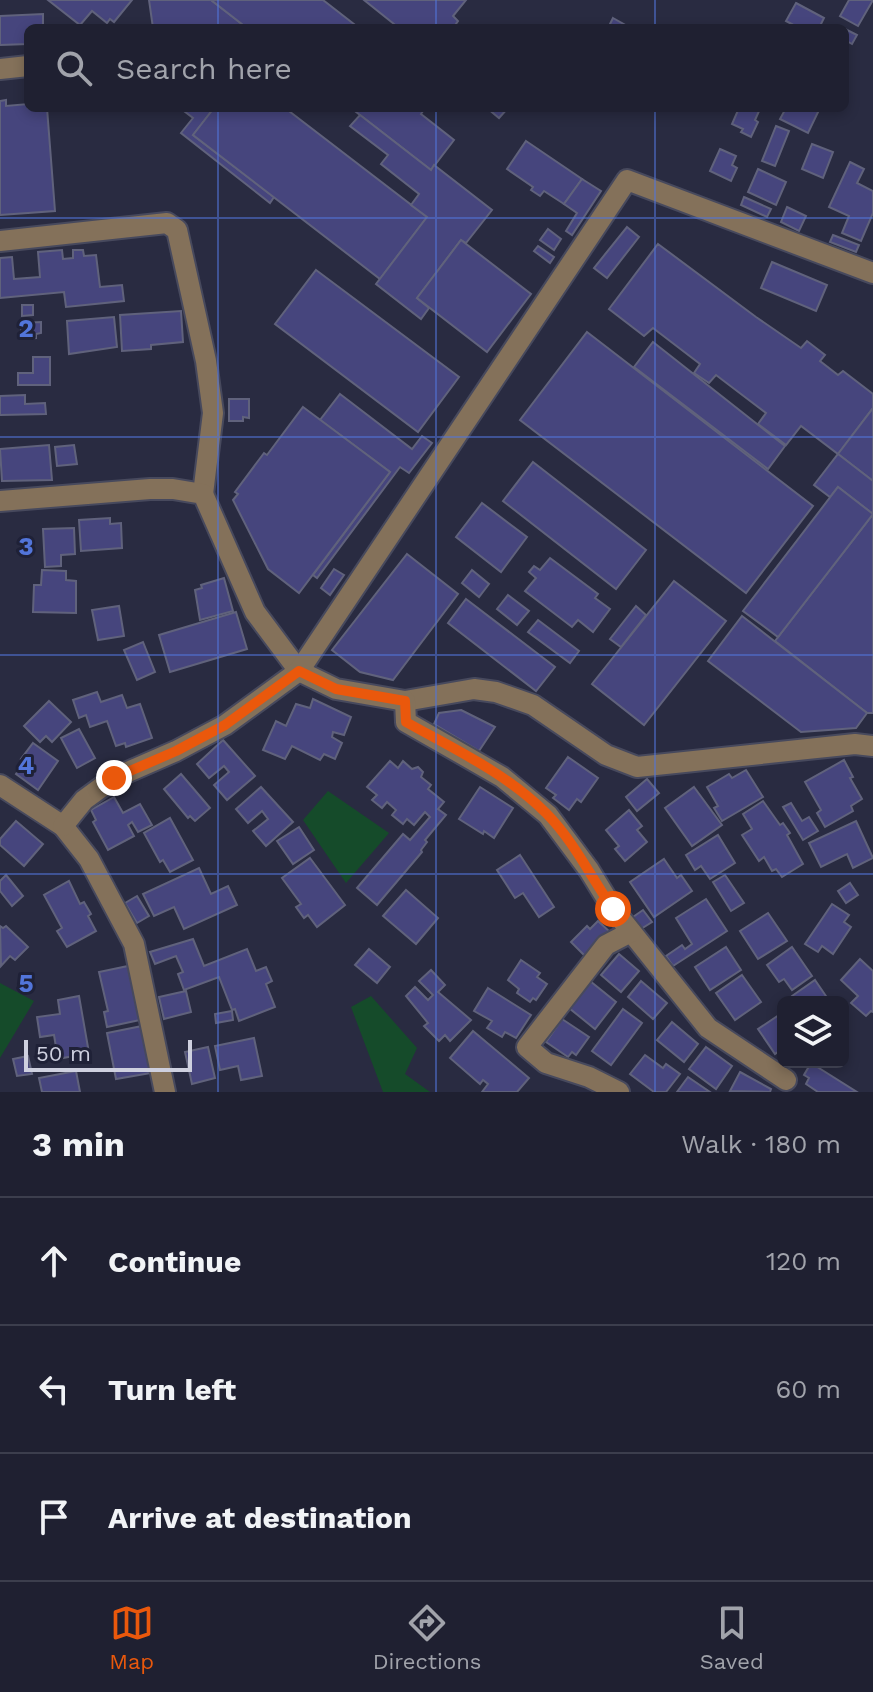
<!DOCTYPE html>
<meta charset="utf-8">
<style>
:root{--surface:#1f2031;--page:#2c2d3d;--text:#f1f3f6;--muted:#a1a3ab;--line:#3c3e4d;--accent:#ea580c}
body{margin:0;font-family:"Work Sans",sans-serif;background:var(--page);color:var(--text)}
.controls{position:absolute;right:24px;bottom:24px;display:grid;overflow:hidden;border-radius:12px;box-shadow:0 4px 12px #0003}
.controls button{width:72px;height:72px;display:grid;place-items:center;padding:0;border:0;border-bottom:2px solid var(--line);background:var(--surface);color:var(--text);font:40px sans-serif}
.scale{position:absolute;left:24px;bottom:20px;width:168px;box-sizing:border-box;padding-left:8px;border:4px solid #ced0df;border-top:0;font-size:22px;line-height:28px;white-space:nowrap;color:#ced0df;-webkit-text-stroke:6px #1f2137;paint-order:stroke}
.stop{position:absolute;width:24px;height:24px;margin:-18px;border:6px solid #ea580c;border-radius:50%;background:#fff}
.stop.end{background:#ea580c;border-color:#fff;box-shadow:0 2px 8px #0008}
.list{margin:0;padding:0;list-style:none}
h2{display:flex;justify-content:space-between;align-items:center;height:104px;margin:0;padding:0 32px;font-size:34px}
h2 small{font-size:26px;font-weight:400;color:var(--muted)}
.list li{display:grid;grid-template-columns:52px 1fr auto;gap:24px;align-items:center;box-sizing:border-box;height:128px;padding:0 32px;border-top:2px solid var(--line)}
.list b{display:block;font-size:30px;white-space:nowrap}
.list em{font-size:26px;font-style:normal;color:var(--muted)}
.icon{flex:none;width:44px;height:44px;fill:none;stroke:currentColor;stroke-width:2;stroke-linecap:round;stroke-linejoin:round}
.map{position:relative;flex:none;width:873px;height:1092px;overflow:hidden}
.search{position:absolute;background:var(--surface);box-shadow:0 4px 12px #0003;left:24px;right:24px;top:24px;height:88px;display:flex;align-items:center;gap:20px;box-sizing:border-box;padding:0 28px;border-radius:12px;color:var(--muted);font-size:30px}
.sheet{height:488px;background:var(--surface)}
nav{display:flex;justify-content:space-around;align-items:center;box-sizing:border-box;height:112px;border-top:2px solid var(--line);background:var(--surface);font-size:22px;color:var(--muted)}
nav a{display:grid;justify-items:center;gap:4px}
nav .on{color:var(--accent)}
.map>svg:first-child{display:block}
.green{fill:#154b2a}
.building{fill:#46457d;stroke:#60627c;stroke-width:2}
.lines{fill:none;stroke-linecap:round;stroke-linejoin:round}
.minor-casing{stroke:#47495d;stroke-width:24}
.minor{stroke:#84715a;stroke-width:20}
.route{stroke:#ea580c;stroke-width:10}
.grid{fill:none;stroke:#5275da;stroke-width:2;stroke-opacity:0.55}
.grid-label{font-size:26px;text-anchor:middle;font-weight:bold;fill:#5275da;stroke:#1f2137;stroke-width:6;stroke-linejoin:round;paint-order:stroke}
</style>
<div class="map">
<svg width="873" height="1092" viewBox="0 0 873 1092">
<rect width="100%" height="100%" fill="#292b41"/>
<g class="green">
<path d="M328 791 389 833 346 883 303 820Z"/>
<path d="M0 983 34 1001 0 1058Z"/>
<path d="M371 996 417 1048 405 1074 430 1092H383L351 1007Z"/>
</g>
<g class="building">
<path d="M48 0H132L114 22 110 19 107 23 92 11 80 25Z"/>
<path d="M149 0H211L247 28H153Z"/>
<path d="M211 0H323L359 28H247Z"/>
<path d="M364 0H466L453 16 458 21 453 28H399Z"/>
<path d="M849 0H873L858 26 840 16Z"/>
<path d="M796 3 824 18 819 28H799L786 21Z"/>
<path d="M43 14V28H28V44L0 45V16Z"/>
<path d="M613 18 627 26 626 28H608Z"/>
<path d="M845 29 857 35 852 44 845 40Z"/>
<path d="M6 100V106L28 104V108H47L55 211 0 215V101Z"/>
<path d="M180 108H214L193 135 274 197 270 203 181 133 193 118Z"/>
<path d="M214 108H285L427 217 380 279 193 135Z"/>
<path d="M351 108H425L421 114 454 140 431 170Z"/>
<path d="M487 108H508L499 118Z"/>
<path d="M739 108 760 109 755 120 758 122 751 137 741 132 743 129 732 124Z"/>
<path d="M786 108H820L808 133 780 119Z"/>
<path d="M360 115 431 170 434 165 492 210 466 243 461 240 417 298 429 308 421 319 376 284 427 217 411 205 419 194 381 164 388 155 350 126Z"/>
<path d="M776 126 789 131 775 166 762 161Z"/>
<path d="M526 141 582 179 564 204 544 191 540 196 531 190 533 187 507 169Z"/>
<path d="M812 144 833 152 823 178 802 169Z"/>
<path d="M720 149 736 156 732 165 737 168 731 181 710 171Z"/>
<path d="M850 162 864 169 857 183 873 191V213L861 241 842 233 849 216 829 207Z"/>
<path d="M758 169 786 182 776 205 748 192Z"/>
<path d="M582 179 601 191 572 235 566 231 577 213 564 204Z"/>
<path d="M744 197 771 209 767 217 741 205Z"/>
<path d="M787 207 806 216 799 231 781 222Z"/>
<path d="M627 227 639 237 607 278 594 268Z"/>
<path d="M548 229 561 239 554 250 540 240Z"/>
<path d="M833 235 859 245 856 252 830 242Z"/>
<path d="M461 240 531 294 487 352 417 298Z"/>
<path d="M658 244 756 317 801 348 807 341 825 355 820 361 838 375 843 371 873 394V408L838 454 801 426 786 445 758 424 766 413 716 375 709 383 694 373 700 364 653 328 644 336 609 309Z"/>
<path d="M538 246 554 257 550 263 534 251Z"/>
<path d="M62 250 63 259 73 258V250H83L84 256 96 255 100 287 122 285 124 301 66 307 64 292 0 298V258L12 257 14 279 40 277 38 252Z"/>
<path d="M772 262 827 285 816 311 761 288Z"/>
<path d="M316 270 459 377 418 432 275 324Z"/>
<path d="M22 305H33V315L22 316Z"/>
<path d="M181 311 183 342 151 345V349L122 351 120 315Z"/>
<path d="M114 317 117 347 69 354 67 321Z"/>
<path d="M41 322V333L36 334V338L22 339 21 323Z"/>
<path d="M587 332 813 506 746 593 520 420Z"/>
<path d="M653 342 785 446 768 469 634 367Z"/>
<path d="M33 357H50V385H18V373H33Z"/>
<path d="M340 394 412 449 422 436 432 443 409 473 400 467 317 578 313 575 390 472 320 420Z"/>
<path d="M25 395V404L45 403 46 414 0 415V396Z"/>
<path d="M229 399H249V418L243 417V421H229Z"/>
<path d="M303 407 390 472 299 593 268 569 233 500 238 494 235 492 264 453 267 455Z"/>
<path d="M873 408V481L838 454Z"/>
<path d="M49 445 52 480 2 481 0 449Z"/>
<path d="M74 445 77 464 57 466 55 447Z"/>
<path d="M838 454 873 481V713H867L775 641 873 514 838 487 830 497 814 485Z"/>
<path d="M533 462 646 550 616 589 503 501Z"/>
<path d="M838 487 873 514 778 637 743 611Z"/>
<path d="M482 503 527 537 501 572 456 537Z"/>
<path d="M110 518V524L121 523 122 548 81 551 79 520Z"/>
<path d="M74 528 75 554 61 555V566L45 567 43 529Z"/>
<path d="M407 554 458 594 393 680 360 672 332 650Z"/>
<path d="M550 558 598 594 595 598 610 609 593 632 578 620 572 627 525 591 536 578 529 572 534 566 540 570Z"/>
<path d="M334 569 344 575 330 595 321 588Z"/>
<path d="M42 570 66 571V580L76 581V613L33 612 34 585H41Z"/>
<path d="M472 570 489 584 479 597 462 583Z"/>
<path d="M224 578 233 611 200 620 195 590 202 588 201 585Z"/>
<path d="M674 581 726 621 644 725 592 684Z"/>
<path d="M508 595 529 611 517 625 497 609Z"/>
<path d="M466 599 555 667 536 691 448 623Z"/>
<path d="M119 606 124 636 98 640 92 610Z"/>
<path d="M636 606 646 615 621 647 610 639Z"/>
<path d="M236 612 247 649 170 672 159 635Z"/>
<path d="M742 616 867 713 856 728 801 732 708 661Z"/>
<path d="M538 620 579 651 570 663 528 632Z"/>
<path d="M143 642 155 672 137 680 124 650Z"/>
<path d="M97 692 101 702 122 695 127 708 140 704 152 738 126 747 125 743 116 746 107 721 90 727 86 715 79 718 73 700Z"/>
<path d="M313 699 351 717 344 735 333 732 332 737 342 743 335 759 324 754 320 760 292 746 285 759 263 750 276 721 286 726 296 704 310 708Z"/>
<path d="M49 701 71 722 52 742 46 736 40 742 24 726Z"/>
<path d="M461 710 495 727 479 751 434 724 439 713Z"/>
<path d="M79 729 95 758 77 768 61 738Z"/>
<path d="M223 740 255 776 227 800 214 785 229 772 224 766 209 778 197 764Z"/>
<path d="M33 743 58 761 38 790 16 774 25 761 21 759Z"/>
<path d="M568 757 598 778 581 802 577 799 569 810 553 798 556 795 546 788Z"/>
<path d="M844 760 853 777 850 778 862 799 851 806 853 811 825 827 817 813 821 810 805 782Z"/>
<path d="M390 761 398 768 403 761 412 769 418 767 423 772 421 777 431 785 428 789 444 802 438 809 446 815 425 840 427 842 421 850 422 852 377 905 357 888 403 834 410 840 430 817 425 812 414 825 407 819 403 824 392 815 396 810 387 802 382 808 372 800 377 795 367 787Z"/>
<path d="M746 770 763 797 722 821 714 808 718 806 707 787 729 774 732 778Z"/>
<path d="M181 774 210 808 195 821 190 816 188 818 164 789Z"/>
<path d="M647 779 659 793 637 811 626 797Z"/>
<path d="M261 787 293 822 266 846 253 831 268 819 262 811 248 823 236 809Z"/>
<path d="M480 787 513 808 494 838 484 831 483 834 459 819Z"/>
<path d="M694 787 722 825 692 846 665 808Z"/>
<path d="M114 797 123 813 140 804 152 825 138 832 132 822 128 825 134 836 108 850 93 822 96 820 91 810Z"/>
<path d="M763 801 780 825 783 823 790 833 787 835 803 864 782 877 776 869 772 871 764 857 759 861 742 835 752 829 743 814Z"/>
<path d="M791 803 802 821 809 817 818 831 803 840 783 807Z"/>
<path d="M629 810 642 826 637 830 647 842 625 861 615 849 619 846 606 830Z"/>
<path d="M170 818 193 860 170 872 163 860 160 862 144 833Z"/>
<path d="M16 821 43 844 24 866 0 845V839Z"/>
<path d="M856 821 873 858 853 868 847 854 821 867 809 843Z"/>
<path d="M299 827 314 850 293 864 277 841Z"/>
<path d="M718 835 735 863 710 879 701 866 695 870 686 855Z"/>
<path d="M520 855 554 907 539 917 523 893 515 898 497 870Z"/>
<path d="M310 858 345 905 317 927 308 915 304 918 296 907 301 904 282 878Z"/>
<path d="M664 859 677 878 681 875 692 891 654 917 630 882Z"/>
<path d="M199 868 211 894 228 886 237 905 184 929 174 907 154 916 143 894Z"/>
<path d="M6 875 23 896 12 906 0 891V881Z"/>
<path d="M725 875 744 903 731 911 713 882Z"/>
<path d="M69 881 80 904 84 902 91 914 88 916 96 931 67 947 57 931 62 928 44 895Z"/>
<path d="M850 883 858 895 846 903 838 891Z"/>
<path d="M406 890 438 918 416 944 383 916Z"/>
<path d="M137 896 149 916 137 923 125 903Z"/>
<path d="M706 899 727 931 673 966 666 956 682 945 685 949 692 944 676 918Z"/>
<path d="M832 904 849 915 844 922 851 927 833 954 822 946 818 952 805 944Z"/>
<path d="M643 910 652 922 641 929 633 917Z"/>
<path d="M768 913 787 941 758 959 740 931Z"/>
<path d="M598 921 610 932 586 957 571 942 587 926 590 929Z"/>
<path d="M0 926 3 928 6 926 28 947 15 960 10 956 1 966Z"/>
<path d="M193 939 204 966 247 949 256 971 266 967 272 981 266 984 275 1007 239 1021 235 1009 232 1010 219 977 184 990 178 974 183 972 176 956 155 964 150 952Z"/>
<path d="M726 947 741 970 710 990 695 967Z"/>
<path d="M792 947 812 976 792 990 784 979 779 982 767 965Z"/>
<path d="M369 949 390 967 377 983 355 965Z"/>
<path d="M619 954 639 971 621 992 601 975Z"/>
<path d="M860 959 873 971V1012L871 1011 866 1016 851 1003 858 996 841 980Z"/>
<path d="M521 960 540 973 537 977 547 984 536 1000 533 998 530 1002 517 993 519 989 508 980Z"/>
<path d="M128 966 140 1020 107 1027 104 1012 108 1011 99 972Z"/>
<path d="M431 970 445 985 438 992 471 1020 450 1041 445 1035 439 1041 424 1026 428 1023 406 996 415 987 428 1000 433 995 419 981Z"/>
<path d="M742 975 761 1002 735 1020 716 993Z"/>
<path d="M815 980 830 1002H795L792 996Z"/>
<path d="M590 981 616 1002 595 1029 569 1008Z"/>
<path d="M641 981 667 1003 653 1019 628 997Z"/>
<path d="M488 988 531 1015 516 1038 505 1032 502 1037 487 1028 492 1021 474 1011Z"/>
<path d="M186 991 191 1012 164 1019 159 997Z"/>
<path d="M79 996 89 1053 58 1059 54 1035 40 1037 37 1017 60 1014 58 1000Z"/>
<path d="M623 1009 642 1023 611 1065 592 1051Z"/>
<path d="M232 1011 233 1020 216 1023 215 1014Z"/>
<path d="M782 1013 783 1048 775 1054 758 1029Z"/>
<path d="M562 1019 589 1037 576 1055 572 1052 568 1057 546 1042Z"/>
<path d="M672 1022 698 1044 684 1062 657 1040Z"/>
<path d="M142 1026 151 1073 116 1079 107 1033Z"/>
<path d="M473 1031 529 1078 517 1092H482L488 1084 483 1080 480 1084 450 1058Z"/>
<path d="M254 1038 262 1076 241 1080 238 1066 220 1070 215 1046Z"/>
<path d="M208 1047 215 1078 192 1084 185 1052Z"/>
<path d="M706 1047 732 1066 716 1089 689 1069Z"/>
<path d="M645 1055 663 1068 666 1064 680 1074 666 1092H654L630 1074Z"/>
<path d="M28 1056 32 1074 17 1076 13 1059Z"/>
<path d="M811 1063 857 1092H818L806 1084 809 1078 804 1075Z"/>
<path d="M76 1071 80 1092H42L39 1078Z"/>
<path d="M740 1072 771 1089 770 1092 730 1091Z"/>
<path d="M688 1077 710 1092H677Z"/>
</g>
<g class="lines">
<g class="minor-casing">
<g id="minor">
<path d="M0 69 28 66"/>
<path d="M0 241 167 223 177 230 206 361 213 413 203 494"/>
<path d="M0 501 150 489H173L203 494 255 612 299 671 336 689 405 701 474 689 496 692 533 705 606 755 637 767 855 744 873 746"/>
<path d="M405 701 406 722 502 777 548 815 589 870 613 909 708 1028 786 1080"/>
<path d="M0 785 63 826 89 859 134 944 165 1092"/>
<path d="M63 826 84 800 114 778 176 751 225 725 299 671 627 180 873 273"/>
<path d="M619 1092 589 1077 546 1063 527 1047 606 945 631 932"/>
</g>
</g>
<use href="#minor" class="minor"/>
</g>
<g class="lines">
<path class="route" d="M114 778 176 751 225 725 299 671 336 689 405 701 406 722C454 749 506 773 546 813 573 840 591 877 613 909"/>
</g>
<path class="grid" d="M218 0V28M436 0V28M655 0V28M218 108V1092M436 108V1092M655 108V1092M0 218H873M0 437H873M0 655H873M0 874H873"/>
<g class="grid-label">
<text x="26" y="337">2</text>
<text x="26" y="555">3</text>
<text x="26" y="774">4</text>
<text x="26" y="992">5</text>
</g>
</svg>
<div class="controls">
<button><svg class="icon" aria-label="layers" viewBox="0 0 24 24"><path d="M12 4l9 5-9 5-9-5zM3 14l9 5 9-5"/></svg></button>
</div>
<div class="scale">50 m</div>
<div class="stop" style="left:613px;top:909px"></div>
<div class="stop end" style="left:114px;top:778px"></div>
<div class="search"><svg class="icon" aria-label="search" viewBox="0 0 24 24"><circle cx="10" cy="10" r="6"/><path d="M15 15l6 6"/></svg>Search here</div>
</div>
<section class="sheet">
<h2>3 min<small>Walk · 180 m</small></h2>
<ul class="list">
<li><svg class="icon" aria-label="ahead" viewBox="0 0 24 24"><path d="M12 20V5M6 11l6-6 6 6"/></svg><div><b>Continue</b></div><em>120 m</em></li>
<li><svg class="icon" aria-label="left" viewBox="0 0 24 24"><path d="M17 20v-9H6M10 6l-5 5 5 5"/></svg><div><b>Turn left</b></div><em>60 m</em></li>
<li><svg class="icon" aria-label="arrive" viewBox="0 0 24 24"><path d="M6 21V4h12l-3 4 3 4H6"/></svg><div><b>Arrive at destination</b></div></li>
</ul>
</section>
<nav>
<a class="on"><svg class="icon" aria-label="map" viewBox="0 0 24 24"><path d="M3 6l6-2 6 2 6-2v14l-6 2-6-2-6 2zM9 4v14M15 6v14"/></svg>Map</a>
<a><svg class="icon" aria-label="directions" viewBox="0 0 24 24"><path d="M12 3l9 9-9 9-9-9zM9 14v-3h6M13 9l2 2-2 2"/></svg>Directions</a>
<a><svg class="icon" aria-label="saved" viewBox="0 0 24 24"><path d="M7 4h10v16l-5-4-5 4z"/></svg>Saved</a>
</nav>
